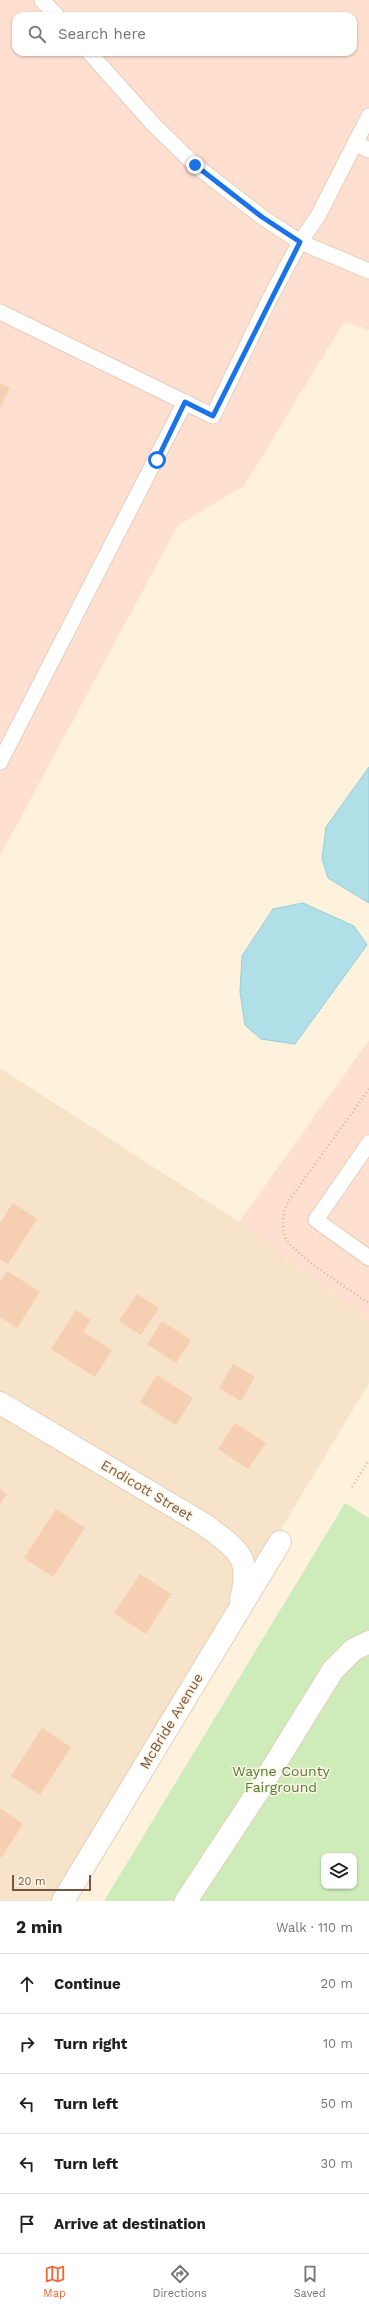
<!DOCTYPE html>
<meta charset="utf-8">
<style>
:root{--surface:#fff;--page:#f2f2f2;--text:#202124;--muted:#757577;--line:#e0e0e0;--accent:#f36536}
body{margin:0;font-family:"Work Sans",sans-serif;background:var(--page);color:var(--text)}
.controls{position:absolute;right:12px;bottom:12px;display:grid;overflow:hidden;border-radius:8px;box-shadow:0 1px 3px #0004}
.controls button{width:36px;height:36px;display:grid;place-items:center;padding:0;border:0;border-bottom:1px solid var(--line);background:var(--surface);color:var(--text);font:20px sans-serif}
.scale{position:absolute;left:12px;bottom:10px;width:79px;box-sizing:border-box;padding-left:4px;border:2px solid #755644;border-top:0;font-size:11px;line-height:14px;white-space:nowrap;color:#755644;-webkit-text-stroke:3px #fff5e4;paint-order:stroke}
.stop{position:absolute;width:12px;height:12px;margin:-9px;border:3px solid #1a73e8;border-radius:50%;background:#fff}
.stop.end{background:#1a73e8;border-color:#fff;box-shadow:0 1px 4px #0008}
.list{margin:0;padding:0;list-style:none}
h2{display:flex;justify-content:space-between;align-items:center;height:52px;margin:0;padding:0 16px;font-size:17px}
h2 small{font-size:13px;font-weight:400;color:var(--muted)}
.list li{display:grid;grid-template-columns:26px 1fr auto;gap:12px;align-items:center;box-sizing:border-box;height:60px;padding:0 16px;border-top:1px solid var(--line)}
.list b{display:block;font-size:15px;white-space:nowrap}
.list em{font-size:13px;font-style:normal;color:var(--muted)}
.icon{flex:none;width:22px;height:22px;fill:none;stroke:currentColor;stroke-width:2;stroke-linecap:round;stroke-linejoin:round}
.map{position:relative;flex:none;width:369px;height:1901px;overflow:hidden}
.search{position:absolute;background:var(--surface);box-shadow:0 1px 3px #0004;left:12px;right:12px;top:12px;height:44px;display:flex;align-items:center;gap:10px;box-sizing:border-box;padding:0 14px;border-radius:12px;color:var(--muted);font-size:15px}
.sheet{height:352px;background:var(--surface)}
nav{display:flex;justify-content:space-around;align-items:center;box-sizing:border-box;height:56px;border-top:1px solid var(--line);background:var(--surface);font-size:11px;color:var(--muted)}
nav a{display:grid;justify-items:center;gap:2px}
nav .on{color:var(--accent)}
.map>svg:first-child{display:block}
.residential{fill:#f6e3ca}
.commercial{fill:#ffdfcf;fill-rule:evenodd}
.green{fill:#cdecba;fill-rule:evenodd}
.water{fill:#b0dfe8;stroke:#95cedb}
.building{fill:#f6ceb2}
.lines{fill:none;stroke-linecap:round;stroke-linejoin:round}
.lane-casing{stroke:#e4cfbb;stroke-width:17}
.street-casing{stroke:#e4cfbb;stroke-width:24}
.path{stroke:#dab296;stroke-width:2.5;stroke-dasharray:1 3;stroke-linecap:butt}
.lane{stroke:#fff;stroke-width:15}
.street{stroke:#fff;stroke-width:22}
.route{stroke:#1a73e8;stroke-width:5}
.labels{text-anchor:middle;stroke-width:3;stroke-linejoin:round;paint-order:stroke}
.street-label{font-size:14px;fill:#755644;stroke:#fff5e4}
.park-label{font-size:14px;fill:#4c7c3a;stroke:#fff5e4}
</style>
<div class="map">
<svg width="369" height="1901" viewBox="0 0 369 1901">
<rect width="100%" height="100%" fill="#fef2dc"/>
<path class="residential" d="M0 1068 239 1222 369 1320V1383L57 1901H0Z"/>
<g class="commercial">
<path d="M0 0H369V330L344 322 244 486 178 525 0 856ZM16 16H353V52H16Z"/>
<path d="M369 1040V1320L239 1222Z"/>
</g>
<path class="green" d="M345 1503 369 1518V1901H104ZM324 1856H354V1886H324Z"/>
<g class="water">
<path d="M369 767V903L328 878 322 859 326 827Z"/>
<path d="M303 903 354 926 367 945 295 1044 261 1039 245 1025 240 992 242 956 273 909Z"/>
</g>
<g class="building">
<path d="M0 383 10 388 0 408Z"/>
<path d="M13 1203 37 1219 8 1264 0 1259V1223Z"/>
<path d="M7 1271 40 1292 17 1328 0 1317V1282Z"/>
<path d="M137 1294 159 1308 141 1335 119 1321Z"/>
<path d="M76 1310 91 1320 83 1332 112 1350 95 1377 51 1349Z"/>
<path d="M162 1321 191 1340 176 1363 147 1344Z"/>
<path d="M233 1364 255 1377 241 1401 219 1388Z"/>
<path d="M157 1375 193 1398 176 1425 140 1402Z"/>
<path d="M235 1423 266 1443 248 1469 218 1449Z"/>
<path d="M0 1489 7 1494 0 1504Z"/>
<path d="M56 1509 85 1528 53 1577 24 1558Z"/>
<path d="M140 1574 171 1594 146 1634 114 1613Z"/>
<path d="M42 1728 71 1747 40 1795 11 1776Z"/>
<path d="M0 1808 23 1824 1 1858 0 1857Z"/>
</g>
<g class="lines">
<g class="lane-casing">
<g id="lane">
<path d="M42 0 57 16"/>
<path d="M89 52 153 124 195 165 262 217 300 242 369 271"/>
<path d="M355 143 369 150"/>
<path d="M0 312 213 416 270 298 300 242 318 216 369 116"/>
<path d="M0 762 185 402"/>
<path d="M369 1143 316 1220 369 1258"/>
</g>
</g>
<g class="street-casing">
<g id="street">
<path d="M0 1403 205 1525C236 1549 253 1556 241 1599"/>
<path d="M63 1901 280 1542"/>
<path d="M186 1901 257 1793 333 1670 353 1650 369 1642"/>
</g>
</g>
<g class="path">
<path d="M369 1089 288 1202C283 1213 281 1224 285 1237 290 1252 353 1292 369 1303"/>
<path d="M352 1487 369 1460"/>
</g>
<use href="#lane" class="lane"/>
<use href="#street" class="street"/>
</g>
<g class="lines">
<path class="route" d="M157 460 185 402 213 416 300 242 262 217 195 165"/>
</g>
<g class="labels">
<g class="street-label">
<text transform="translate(147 1490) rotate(31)" y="5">Endicott Street</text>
<text transform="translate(171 1721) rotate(-59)" y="5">McBride Avenue</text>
</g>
<g class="park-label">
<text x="281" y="1776">Wayne County<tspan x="281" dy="16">Fairground</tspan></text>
</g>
</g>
</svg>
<div class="controls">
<button><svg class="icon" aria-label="layers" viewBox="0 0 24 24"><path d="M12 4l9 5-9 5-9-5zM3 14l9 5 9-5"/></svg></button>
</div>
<div class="scale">20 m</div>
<div class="stop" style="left:157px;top:460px"></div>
<div class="stop end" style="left:195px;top:165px"></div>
<div class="search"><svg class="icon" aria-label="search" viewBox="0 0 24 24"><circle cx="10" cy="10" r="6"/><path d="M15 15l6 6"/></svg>Search here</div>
</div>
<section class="sheet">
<h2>2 min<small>Walk · 110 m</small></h2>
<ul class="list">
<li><svg class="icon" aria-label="ahead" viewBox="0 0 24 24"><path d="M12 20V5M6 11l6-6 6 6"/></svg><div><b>Continue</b></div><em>20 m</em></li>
<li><svg class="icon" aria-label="right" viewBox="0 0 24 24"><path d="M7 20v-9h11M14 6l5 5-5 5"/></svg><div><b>Turn right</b></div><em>10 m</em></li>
<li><svg class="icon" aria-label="left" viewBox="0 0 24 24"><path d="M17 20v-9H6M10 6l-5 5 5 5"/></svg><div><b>Turn left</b></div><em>50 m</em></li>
<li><svg class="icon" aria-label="left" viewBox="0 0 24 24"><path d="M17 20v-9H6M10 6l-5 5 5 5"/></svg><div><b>Turn left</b></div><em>30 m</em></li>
<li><svg class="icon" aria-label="arrive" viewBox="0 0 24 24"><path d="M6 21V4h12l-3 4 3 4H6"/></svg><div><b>Arrive at destination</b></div></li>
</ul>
</section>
<nav>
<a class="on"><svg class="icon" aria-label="map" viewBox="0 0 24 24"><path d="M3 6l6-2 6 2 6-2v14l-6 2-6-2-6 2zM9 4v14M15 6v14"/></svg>Map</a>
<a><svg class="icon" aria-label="directions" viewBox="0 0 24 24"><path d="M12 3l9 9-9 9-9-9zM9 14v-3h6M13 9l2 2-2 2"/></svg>Directions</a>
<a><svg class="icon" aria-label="saved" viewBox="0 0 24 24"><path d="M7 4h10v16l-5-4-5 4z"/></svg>Saved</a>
</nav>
